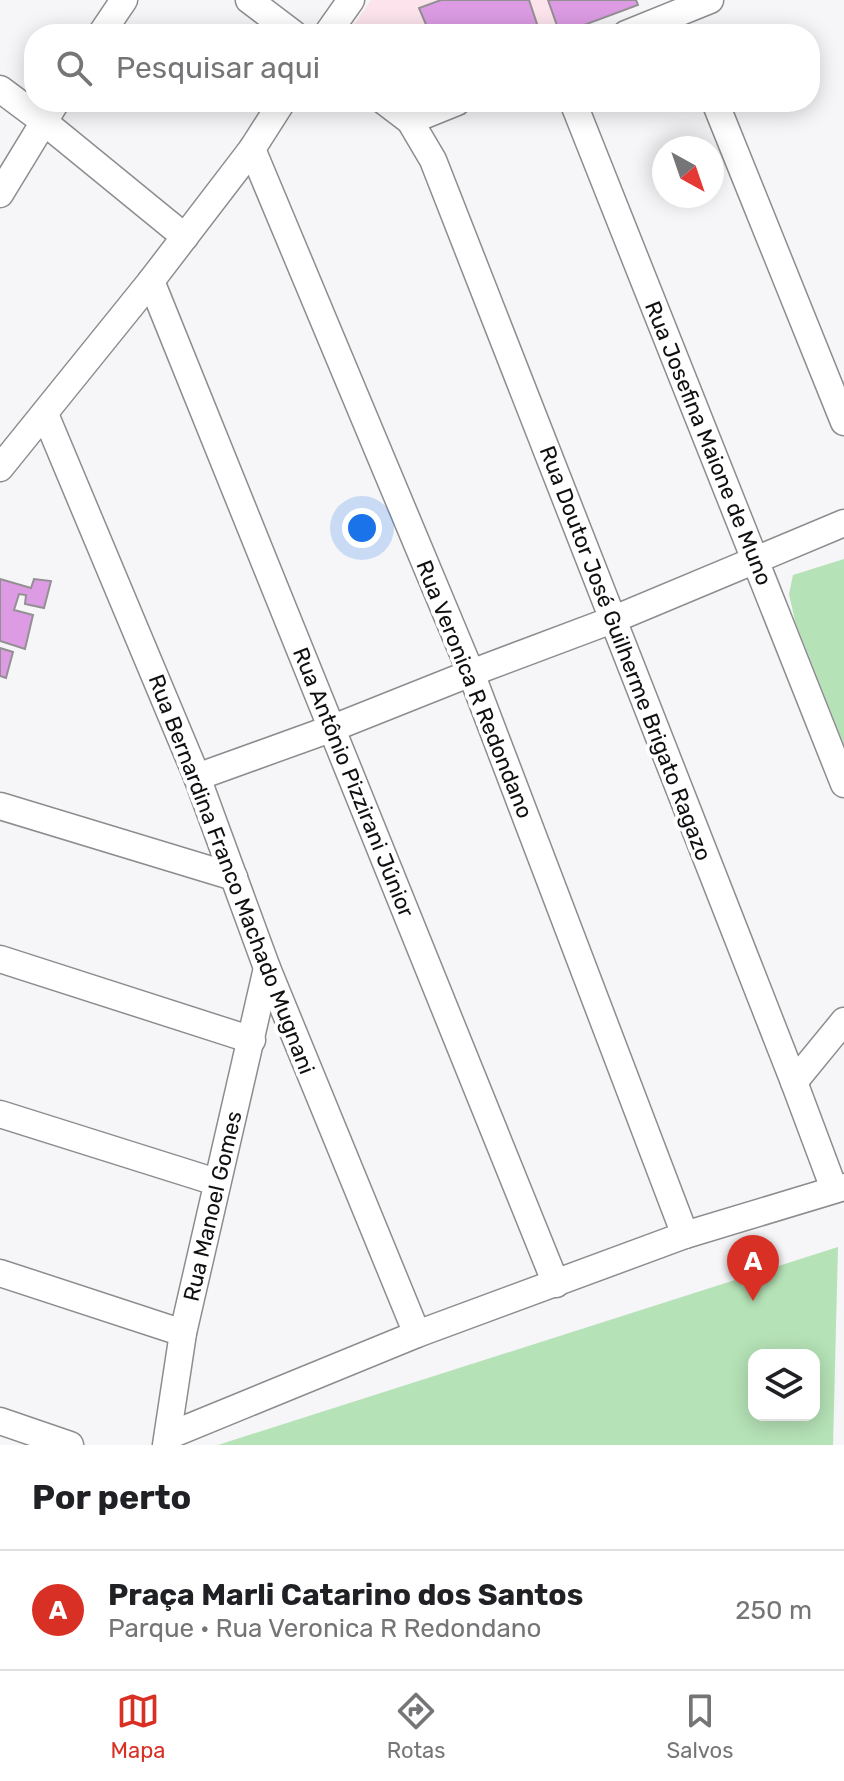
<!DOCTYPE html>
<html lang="pt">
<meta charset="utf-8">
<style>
:root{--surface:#fff;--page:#f6f6f6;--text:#202124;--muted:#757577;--line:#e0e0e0;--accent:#d93025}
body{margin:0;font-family:Rubik,sans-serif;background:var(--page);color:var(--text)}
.controls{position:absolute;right:24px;bottom:24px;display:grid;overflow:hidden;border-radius:16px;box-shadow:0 4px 20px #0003}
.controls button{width:72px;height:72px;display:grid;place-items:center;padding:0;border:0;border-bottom:2px solid var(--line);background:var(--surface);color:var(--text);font:40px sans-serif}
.compass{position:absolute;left:652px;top:136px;width:72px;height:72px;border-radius:50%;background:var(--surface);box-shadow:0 4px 20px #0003;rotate:140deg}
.you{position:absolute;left:362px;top:528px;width:28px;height:28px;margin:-20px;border:6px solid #fff;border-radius:50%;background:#1a73e8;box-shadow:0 0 0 12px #1a73e833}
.badge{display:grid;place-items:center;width:52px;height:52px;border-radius:50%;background:var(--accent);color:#fff;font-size:26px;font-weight:700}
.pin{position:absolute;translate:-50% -66px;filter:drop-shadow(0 2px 4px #0008)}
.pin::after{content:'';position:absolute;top:42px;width:28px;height:24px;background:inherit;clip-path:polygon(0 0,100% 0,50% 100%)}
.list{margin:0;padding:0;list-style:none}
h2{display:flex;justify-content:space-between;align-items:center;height:104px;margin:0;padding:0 32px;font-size:34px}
h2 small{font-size:26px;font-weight:400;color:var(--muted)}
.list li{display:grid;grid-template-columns:52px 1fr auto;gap:24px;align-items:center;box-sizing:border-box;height:120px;padding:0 32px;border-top:2px solid var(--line)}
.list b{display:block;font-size:30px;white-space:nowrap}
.list p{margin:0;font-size:26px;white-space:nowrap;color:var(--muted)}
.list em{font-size:26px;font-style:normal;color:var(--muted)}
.icon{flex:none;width:44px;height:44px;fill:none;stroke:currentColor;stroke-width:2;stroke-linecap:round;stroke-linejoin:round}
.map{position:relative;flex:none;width:844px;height:1445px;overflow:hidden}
.search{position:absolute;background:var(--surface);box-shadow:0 4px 20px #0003;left:24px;right:24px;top:24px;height:88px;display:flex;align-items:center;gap:20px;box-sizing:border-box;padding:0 28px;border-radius:32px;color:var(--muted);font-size:30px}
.sheet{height:224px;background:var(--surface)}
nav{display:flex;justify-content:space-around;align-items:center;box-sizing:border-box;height:112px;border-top:2px solid var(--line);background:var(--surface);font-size:22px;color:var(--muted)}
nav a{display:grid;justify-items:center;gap:4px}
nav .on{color:var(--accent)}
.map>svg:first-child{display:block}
.education{fill:#fde4ec}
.green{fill:#b5e2b6;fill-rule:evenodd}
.building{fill:#dc9be3;stroke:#939093;stroke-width:2}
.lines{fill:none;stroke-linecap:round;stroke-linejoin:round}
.minor-casing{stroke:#8d8c8f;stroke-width:29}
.minor{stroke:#fff;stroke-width:26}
.labels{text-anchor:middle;stroke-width:8;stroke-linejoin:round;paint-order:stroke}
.street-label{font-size:22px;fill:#100f11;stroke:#fff}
</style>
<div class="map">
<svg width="844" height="1445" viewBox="0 0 844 1445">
<rect width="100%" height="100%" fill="#f6f5f8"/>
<path class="education" d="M371 0H631L553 34H353L350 31Z"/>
<g class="green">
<path d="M844 559V745L795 621 789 594 793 575Z"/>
<path d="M838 1247 833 1445H218ZM814 1355V1415H754V1355Z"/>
</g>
<g class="building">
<path d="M441 0H529L539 30 528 34H430L419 8Z"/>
<path d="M548 0H636L638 5 560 34Z"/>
<path d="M0 579 31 588 34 579 51 581 44 608 25 604 26 595 19 594 14 610 33 615 25 649 0 641Z"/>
<path d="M0 648 13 652 6 678 0 676Z"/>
</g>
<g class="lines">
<g class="minor-casing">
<g id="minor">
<path d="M249 0 294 34"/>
<path d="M101 34 124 0"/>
<path d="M327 34 351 0"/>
<path d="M626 34 710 0"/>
<path d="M0 89 43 121 185 237"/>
<path d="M385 102 410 121 433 160 794 1082 834 1189"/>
<path d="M573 102 844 784"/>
<path d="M715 102 844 422"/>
<path d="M410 121 457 102"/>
<path d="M252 149 471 673 685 1235"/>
<path d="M0 194 56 102"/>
<path d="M151 281 556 1284"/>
<path d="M45 414 197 777 267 968 417 1334"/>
<path d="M0 468 151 281 252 149 282 102"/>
<path d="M197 777 333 728 471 673 612 620 844 523"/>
<path d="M0 806 234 877"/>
<path d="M0 959 252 1040"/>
<path d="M794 1082 844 1021"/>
<path d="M0 1114 216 1182"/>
<path d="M0 1273 183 1333"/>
<path d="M0 1421 70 1445"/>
<path d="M168 1436 417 1334 685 1235 844 1187"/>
<path d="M166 1445 183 1333 267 968"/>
</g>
</g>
<use href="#minor" class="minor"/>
</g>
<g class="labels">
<g class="street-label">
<text transform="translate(709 443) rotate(68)" y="8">Rua Josefina Maione de Muno</text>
<text transform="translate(626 653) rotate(69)" y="8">Rua Doutor José Guilherme Brigato Ragazo</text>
<text transform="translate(475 689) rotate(68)" y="8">Rua Veronica R Redondano</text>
<text transform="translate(354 782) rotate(68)" y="8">Rua Antônio Pizzirani Júnior</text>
<text transform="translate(232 874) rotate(69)" y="8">Rua Bernardina Franco Machado Mugnani</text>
<text transform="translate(212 1206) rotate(-77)" y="8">Rua Manoel Gomes</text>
</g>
</g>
</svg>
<div class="controls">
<button><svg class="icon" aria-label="layers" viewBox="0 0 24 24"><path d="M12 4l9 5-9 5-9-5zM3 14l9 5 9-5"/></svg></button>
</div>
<svg class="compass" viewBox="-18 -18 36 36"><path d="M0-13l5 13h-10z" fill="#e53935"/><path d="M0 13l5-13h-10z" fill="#757577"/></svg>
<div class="you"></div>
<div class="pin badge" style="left:753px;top:1301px">A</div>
<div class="search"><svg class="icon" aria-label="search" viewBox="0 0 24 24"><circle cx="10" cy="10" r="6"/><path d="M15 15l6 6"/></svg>Pesquisar aqui</div>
</div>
<section class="sheet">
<h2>Por perto<small></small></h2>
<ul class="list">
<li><span class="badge">A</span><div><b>Praça Marli Catarino dos Santos</b><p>Parque · Rua Veronica R Redondano</p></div><em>250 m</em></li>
</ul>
</section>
<nav>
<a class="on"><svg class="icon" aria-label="map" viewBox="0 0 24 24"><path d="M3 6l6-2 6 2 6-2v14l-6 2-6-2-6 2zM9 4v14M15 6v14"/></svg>Mapa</a>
<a><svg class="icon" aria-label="directions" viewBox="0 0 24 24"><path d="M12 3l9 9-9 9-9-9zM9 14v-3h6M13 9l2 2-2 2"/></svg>Rotas</a>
<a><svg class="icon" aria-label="saved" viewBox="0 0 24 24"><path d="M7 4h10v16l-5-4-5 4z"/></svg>Salvos</a>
</nav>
